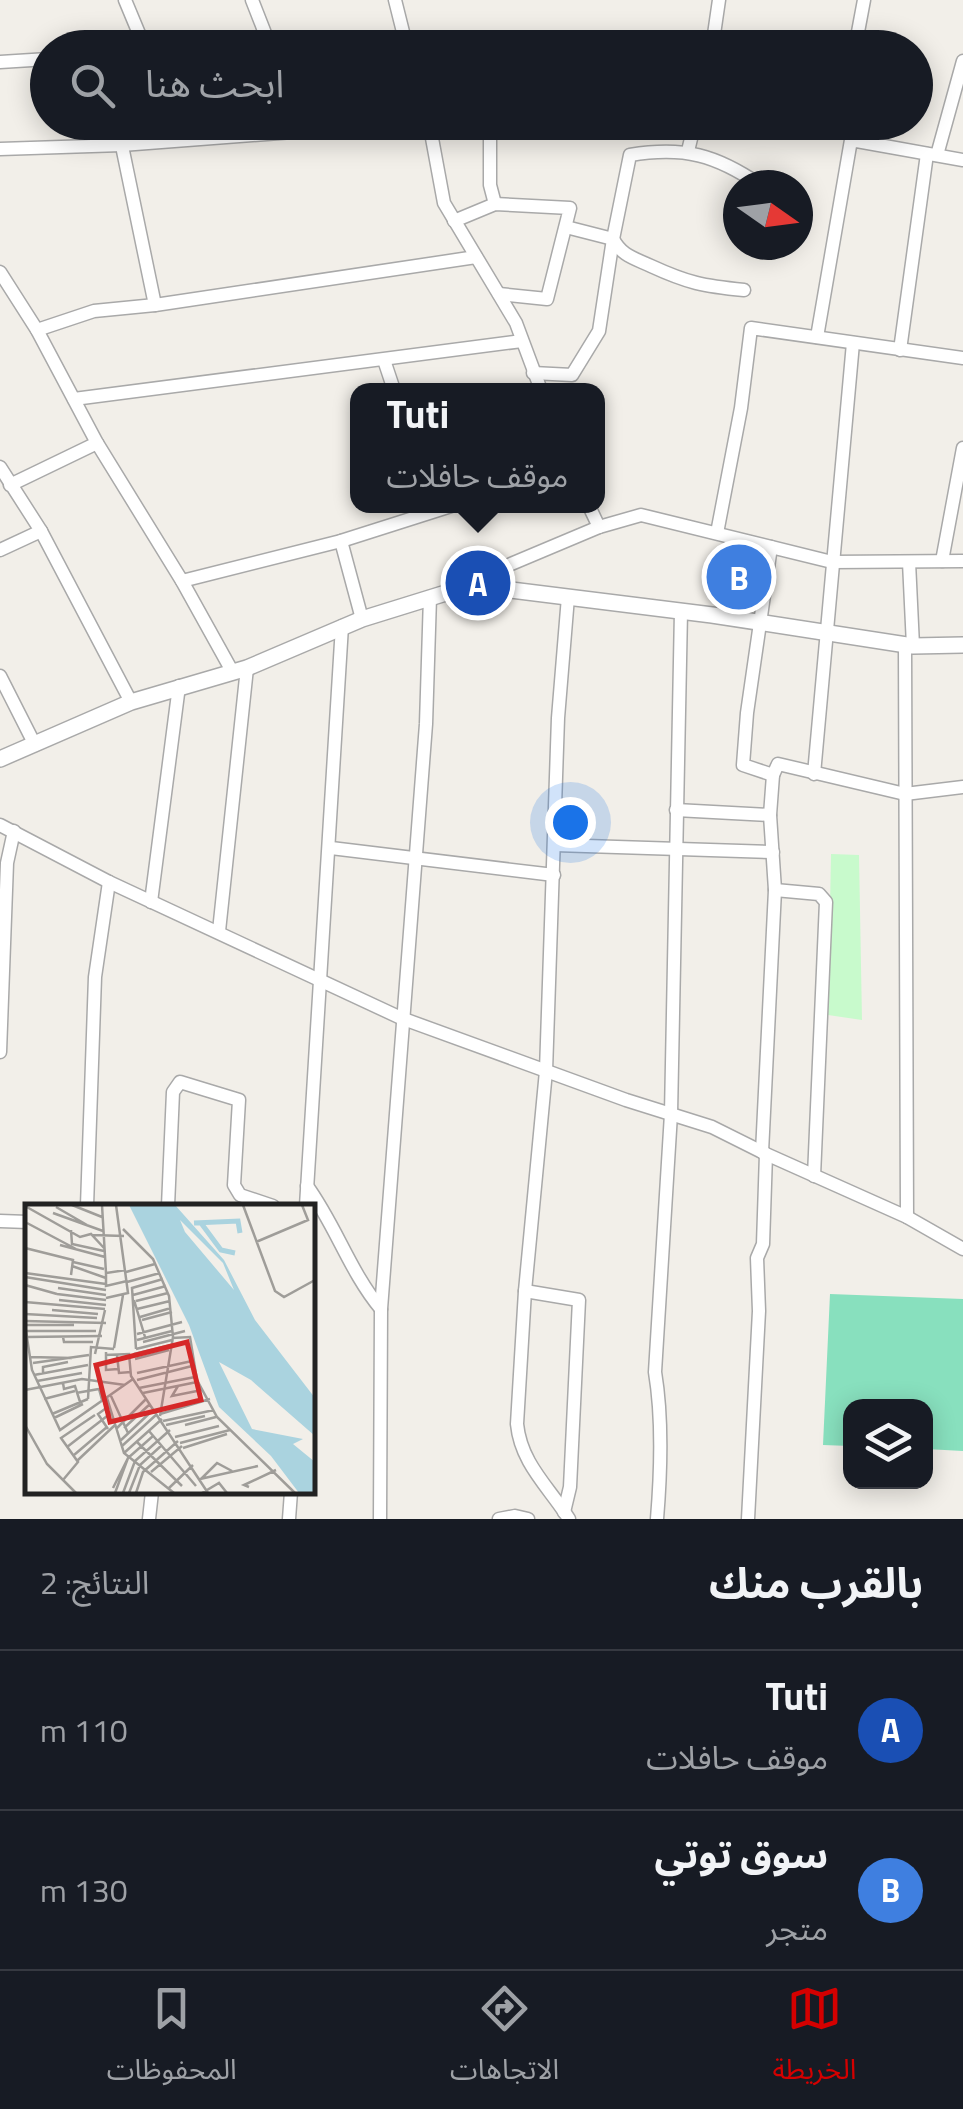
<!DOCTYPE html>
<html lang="ar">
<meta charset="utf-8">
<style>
:root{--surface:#171b24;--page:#242831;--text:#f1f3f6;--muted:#9ea1a6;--line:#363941;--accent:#d40000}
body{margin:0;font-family:"Titillium Web","Noto Sans Arabic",sans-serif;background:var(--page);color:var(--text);direction:rtl}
.controls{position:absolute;right:30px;bottom:30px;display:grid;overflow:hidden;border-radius:20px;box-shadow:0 5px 25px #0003}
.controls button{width:90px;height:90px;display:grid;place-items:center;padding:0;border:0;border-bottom:2px solid var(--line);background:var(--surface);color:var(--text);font:50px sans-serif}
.compass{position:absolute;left:723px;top:170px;width:90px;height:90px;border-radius:50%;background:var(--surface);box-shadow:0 5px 25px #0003;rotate:104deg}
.you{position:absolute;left:570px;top:822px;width:35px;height:35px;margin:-25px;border:8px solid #fff;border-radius:50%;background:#1a73e8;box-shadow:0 0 0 15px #1a73e833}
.badge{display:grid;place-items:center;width:65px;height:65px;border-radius:50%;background:var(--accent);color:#fff;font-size:32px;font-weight:700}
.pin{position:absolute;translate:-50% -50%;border:5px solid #fff;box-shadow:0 2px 10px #0006}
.popup{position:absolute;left:350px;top:383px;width:255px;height:130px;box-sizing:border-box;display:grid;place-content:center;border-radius:20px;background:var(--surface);filter:drop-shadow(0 2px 8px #0005);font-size:32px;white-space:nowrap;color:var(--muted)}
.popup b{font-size:38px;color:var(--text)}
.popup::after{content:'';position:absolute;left:50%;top:100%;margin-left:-20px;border:20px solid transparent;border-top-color:var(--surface)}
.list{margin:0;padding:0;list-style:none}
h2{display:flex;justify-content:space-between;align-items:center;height:130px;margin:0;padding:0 40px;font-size:42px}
h2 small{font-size:32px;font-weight:400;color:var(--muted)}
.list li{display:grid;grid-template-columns:65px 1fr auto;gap:30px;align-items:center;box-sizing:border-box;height:160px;padding:0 40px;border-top:2px solid var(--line)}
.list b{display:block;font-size:38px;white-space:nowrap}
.list p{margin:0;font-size:32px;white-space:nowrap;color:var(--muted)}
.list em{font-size:32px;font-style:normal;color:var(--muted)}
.icon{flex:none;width:55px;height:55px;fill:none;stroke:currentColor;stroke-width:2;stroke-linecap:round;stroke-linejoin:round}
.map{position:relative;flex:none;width:963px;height:1519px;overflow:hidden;direction:ltr}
.search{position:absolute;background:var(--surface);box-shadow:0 5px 25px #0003;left:30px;right:30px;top:30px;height:110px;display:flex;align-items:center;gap:25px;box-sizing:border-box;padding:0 35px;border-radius:55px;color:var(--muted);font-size:38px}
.sheet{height:450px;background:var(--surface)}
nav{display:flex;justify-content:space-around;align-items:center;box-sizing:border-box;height:140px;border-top:2px solid var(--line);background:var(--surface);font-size:28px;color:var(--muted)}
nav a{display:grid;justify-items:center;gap:5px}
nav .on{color:var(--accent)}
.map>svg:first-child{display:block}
.park{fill:#c8facc}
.pitch{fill:#88e0be}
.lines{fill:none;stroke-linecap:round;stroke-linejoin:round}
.minor-casing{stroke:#a9a9a9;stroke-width:15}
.tertiary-casing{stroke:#a9a9a9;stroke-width:18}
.minor{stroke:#fff;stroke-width:12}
.tertiary{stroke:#fff;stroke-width:15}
.inset-river{fill:none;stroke:#aad3df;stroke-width:5}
.inset-road{fill:none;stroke:#9f9d99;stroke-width:2.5}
.view{fill:#d62828;fill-opacity:0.15;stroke:#d62828;stroke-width:5}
.inset-edge{fill:none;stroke:#222;stroke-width:5}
</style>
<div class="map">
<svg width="963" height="1519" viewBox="0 0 963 1519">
<rect width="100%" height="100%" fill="#f2efe9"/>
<path class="park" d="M831 854 859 855 862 1020 828 1015Z"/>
<path class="pitch" d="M830 1294 963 1299V1451L926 1449V1406H850V1446L823 1445Z"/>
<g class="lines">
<g class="minor-casing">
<g id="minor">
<path d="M125 0 145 48"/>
<path d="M252 0 270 46"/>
<path d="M395 0 407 48"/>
<path d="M235 48 405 37"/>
<path d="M712 48 719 0"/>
<path d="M855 48 864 0"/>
<path d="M0 62 48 59"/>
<path d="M117 122 155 305"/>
<path d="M429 122 444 203 516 323 541 390"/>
<path d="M490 122V185L495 204"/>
<path d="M0 149 122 145 425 122"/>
<path d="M688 151 695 122"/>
<path d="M937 155 963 61"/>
<path d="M454 221 495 204 570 208 547 299 499 294"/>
<path d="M566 227 613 239C622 256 634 258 651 266 688 283 703 286 744 290"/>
<path d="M0 272 37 330 97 443 182 581 232 671"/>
<path d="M37 330 94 311 155 305 476 257"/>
<path d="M817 337 851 140 963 160"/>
<path d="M900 350 927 154"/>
<path d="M384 360 394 390"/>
<path d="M533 373 572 375 599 331 613 239 630 155C684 146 716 155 760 185"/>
<path d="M74 399 522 341"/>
<path d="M0 467 41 531 131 702"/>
<path d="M10 485 97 443"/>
<path d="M589 506 599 527"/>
<path d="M717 533 741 408 751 328 963 358"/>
<path d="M341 541 362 619"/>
<path d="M771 547 747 713 743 765 773 775 778 764 905 794 963 787"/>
<path d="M0 550 41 531"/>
<path d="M942 561 963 448"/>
<path d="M909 562 913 646"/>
<path d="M182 581 341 541 451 506"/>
<path d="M478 583 511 564 599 527 641 515 832 562 963 561"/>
<path d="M568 597 558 718 546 1071 525 1291 517 1424C521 1464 549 1487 569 1519"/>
<path d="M905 645 907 1217"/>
<path d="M0 676 35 745"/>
<path d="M814 774 853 343"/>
<path d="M676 810 770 815"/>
<path d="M0 825 109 882 401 1018 626 1100 712 1127 766 1154 907 1217 963 1249"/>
<path d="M555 845 773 852"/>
<path d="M331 848 554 875"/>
<path d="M775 890 819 894 826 902 814 1176"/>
<path d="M151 902 179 686"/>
<path d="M219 931 247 668"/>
<path d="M0 1052 7 863 14 831"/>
<path d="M762 1152 775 890 770 815 773 775"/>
<path d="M307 1186C336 1226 350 1272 381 1309"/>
<path d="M87 1206 95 977 109 882"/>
<path d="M168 1206 173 1092 180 1082 239 1100 234 1185 240 1195 273 1206"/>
<path d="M306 1206 342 626"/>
<path d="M0 1221 28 1222"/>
<path d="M525 1291 579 1300 570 1487 564 1512"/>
<path d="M149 1519 152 1492"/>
<path d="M289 1519 291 1492"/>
<path d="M380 1519 381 1309 426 724 430 597"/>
<path d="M499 1519 515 1516 528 1519"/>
<path d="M657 1519C661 1471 663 1420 655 1372L671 1114 681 611"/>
<path d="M748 1519 759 1311 757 1258 763 1244 766 1154"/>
</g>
</g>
<g class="tertiary-casing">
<path id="tertiary" d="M0 759 131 702 247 668 362 619 478 583 503 589 712 615 913 646 963 645"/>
</g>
<use href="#minor" class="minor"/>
<use href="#tertiary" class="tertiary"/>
</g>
<g transform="translate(25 1204)">
<rect width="290" height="290" fill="#f2efe9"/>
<path d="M104 1H150L199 56 230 116 290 194V232L226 176 194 158 227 225 278 235 268 240 290 258V289H274L246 252 194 203 164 121ZM155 16 198 59 209 86 160 28Z" fill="#aad3df" fill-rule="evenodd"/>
<path class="inset-river" d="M169 19 213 17 215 29M176 19 196 46 210 49"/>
<path class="inset-road" d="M47 1 77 13M77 1 81 69M218 1 250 87 259 93 290 76M0 2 55 33 66 30 79 44M31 3 62 21M28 9 78 27M2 19 51 45M98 25 128 55 144 92 148 133 135 212M46 26 47 40 79 47M67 31 99 32M231 38 283 16 277 1M35 41 80 53M0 44 48 56 46 71M48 58 79 65M47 62 81 74M101 66 81 69V82L102 77M101 68 130 60M0 69 81 80M0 73 81 86M102 78 135 69M0 81 32 90M33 84 81 91M32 90 81 96M108 91 141 82M81 94 103 89 91 1M34 96 81 101M109 96 120 133M111 97 143 89M0 98 80 105M112 105 145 97M27 106 73 110M0 110 72 114M115 113 146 104M117 116 147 108M0 117 81 119M0 121 7 166 35 226 108 175M0 121H49M1 127H71M112 130 157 118M2 133 77 132M38 133 39 138H68M147 134 165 133 172 176 192 213 270 289M112 136 147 127M118 138 160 127M89 144 98 91M111 145 107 84 138 75M111 145 147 136M81 148V166L93 165M70 150 80 106M109 150 146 141M80 151 104 150 106 172 183 289M92 151 94 169 106 168M5 153 47 154M110 155 144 146M8 159 64 151M18 169V163L43 158M112 169 167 157M9 171 63 161M112 176 167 162M12 177 57 169M38 179 39 185 50 182 56 201M153 182 147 192 177 186M114 184 170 173M0 186 57 175 100 181M51 189 74 185 77 196M118 189 172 178M86 192 103 229M82 194 99 249 149 289M19 195 50 187M63 195 66 143 89 145M27 210 63 195M135 210 185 195M29 214 58 200M138 217 189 206M0 221 22 260 51 289M141 221 180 212M160 221 191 213M99 224 125 200M83 225 73 210 84 202M91 225 121 195M124 227 171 282M150 233 194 222M95 237 129 205M112 238 157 282M155 239 205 226M97 242 132 210M42 243 86 209M158 244 202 230M99 249 137 215M49 251 82 223M53 256 90 221M126 268 157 242M175 275 233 262M176 275 192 259 207 267M38 276 53 258 36 234 70 211M224 283 219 281 251 266M88 284 103 254M144 284 168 261M90 289 103 254 128 232M98 289 110 257 145 226M104 289 115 261 137 241M111 289 118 268 153 237M177 289 194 279 202 289"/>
<path class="view" d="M162 138 176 196 85 218 71 161Z"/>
<rect width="290" height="290" class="inset-edge"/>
</g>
</svg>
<div class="controls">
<button><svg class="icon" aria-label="layers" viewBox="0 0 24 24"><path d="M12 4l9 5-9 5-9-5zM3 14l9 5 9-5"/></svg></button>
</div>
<svg class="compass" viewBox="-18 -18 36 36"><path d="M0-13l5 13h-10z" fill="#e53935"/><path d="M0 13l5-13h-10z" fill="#9ea1a6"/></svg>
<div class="you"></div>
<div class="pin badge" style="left:478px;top:583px;background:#1a4fb4">A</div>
<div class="popup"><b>Tuti</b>موقف حافلات</div>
<div class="pin badge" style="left:739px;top:577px;background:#3f7fe0">B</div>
<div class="search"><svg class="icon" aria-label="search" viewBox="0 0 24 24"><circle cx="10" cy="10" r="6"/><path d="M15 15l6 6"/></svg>ابحث هنا</div>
</div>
<section class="sheet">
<h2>بالقرب منك<small>النتائج: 2</small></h2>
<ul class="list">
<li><span class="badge" style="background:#1a4fb4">A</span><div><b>Tuti</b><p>موقف حافلات</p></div><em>110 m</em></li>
<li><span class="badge" style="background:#3f7fe0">B</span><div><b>سوق توتي</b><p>متجر</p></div><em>130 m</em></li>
</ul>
</section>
<nav>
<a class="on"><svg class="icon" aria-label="map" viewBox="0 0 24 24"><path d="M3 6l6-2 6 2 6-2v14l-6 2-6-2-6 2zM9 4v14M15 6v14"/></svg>الخريطة</a>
<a><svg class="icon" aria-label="directions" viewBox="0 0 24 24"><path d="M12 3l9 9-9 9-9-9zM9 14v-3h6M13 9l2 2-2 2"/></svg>الاتجاهات</a>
<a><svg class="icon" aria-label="saved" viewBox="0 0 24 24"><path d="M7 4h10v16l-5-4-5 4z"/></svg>المحفوظات</a>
</nav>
